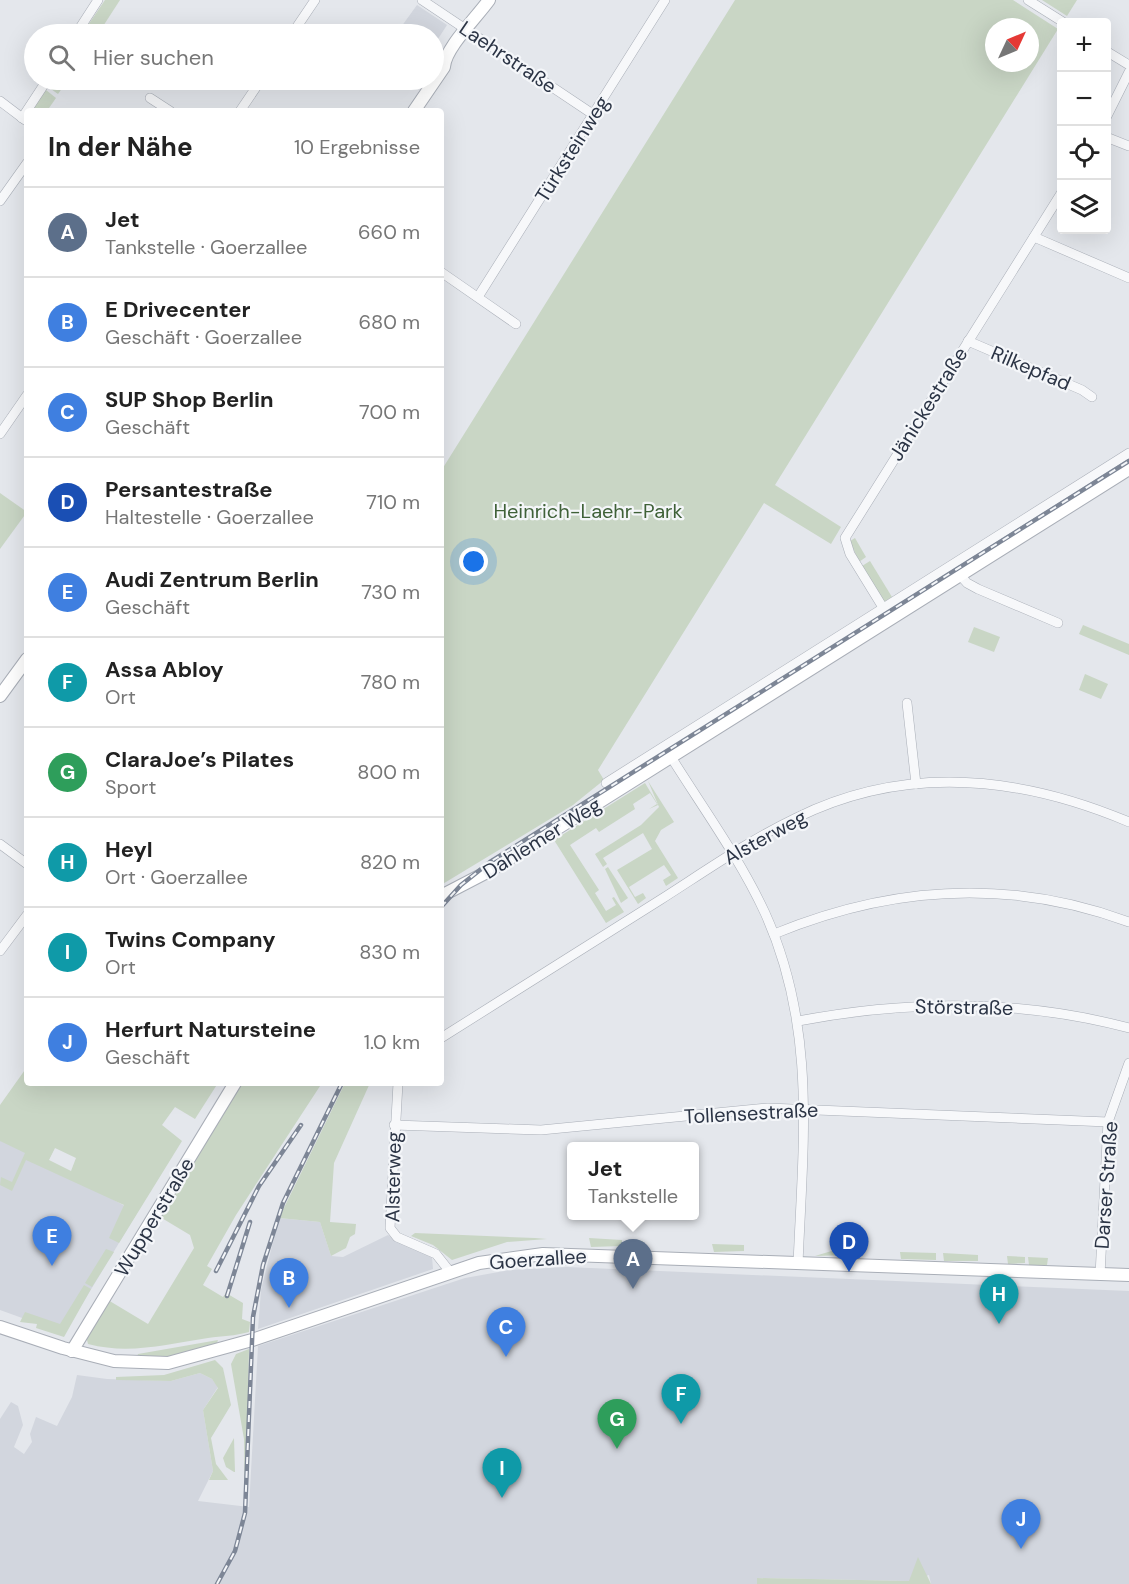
<!DOCTYPE html>
<html lang="de">
<meta charset="utf-8">
<style>
:root{--surface:#fff;--page:#f6f6f6;--text:#222;--muted:#767676;--line:#e0e0e0;--accent:#ea580c}
body{margin:0;font-family:"DM Sans",sans-serif;background:var(--page);color:var(--text)}
.controls{position:absolute;right:18px;top:18px;display:grid;overflow:hidden;border-radius:6px;box-shadow:0 6px 24px #0002}
.controls button{width:54px;height:54px;display:grid;place-items:center;padding:0;border:0;border-bottom:2px solid var(--line);background:var(--surface);color:var(--text);font:30px sans-serif}
.compass{position:absolute;left:985px;top:18px;width:54px;height:54px;border-radius:50%;background:var(--surface);box-shadow:0 6px 24px #0002;rotate:46deg}
.you{position:absolute;left:474px;top:562px;width:21px;height:21px;margin:-15px;border:4px solid #fff;border-radius:50%;background:#1a73e8;box-shadow:0 0 0 9px #1a73e833}
.badge{display:grid;place-items:center;width:39px;height:39px;border-radius:50%;background:var(--accent);color:#fff;font-size:20px;font-weight:700}
.pin{position:absolute;translate:-50% -50px;filter:drop-shadow(0 2px 3px #0008)}
.pin::after{content:'';position:absolute;top:32px;width:21px;height:18px;background:inherit;clip-path:polygon(0 0,100% 0,50% 100%)}
.popup{position:absolute;left:567px;top:1142px;width:132px;height:78px;box-sizing:border-box;display:grid;place-content:center;border-radius:6px;background:var(--surface);filter:drop-shadow(0 2px 4px #0005);font-size:20px;white-space:nowrap;color:var(--muted)}
.popup b{font-size:22px;color:var(--text)}
.popup::after{content:'';position:absolute;left:50%;top:100%;margin-left:-12px;border:12px solid transparent;border-top-color:var(--surface)}
.list{margin:0;padding:0;list-style:none}
h2{display:flex;justify-content:space-between;align-items:center;height:78px;margin:0;padding:0 24px;font-size:26px}
h2 small{font-size:20px;font-weight:400;color:var(--muted)}
.list li{display:grid;grid-template-columns:39px 1fr auto;gap:18px;align-items:center;box-sizing:border-box;height:90px;padding:0 24px;border-top:2px solid var(--line)}
.list b{display:block;font-size:22px;white-space:nowrap}
.list p{margin:0;font-size:20px;white-space:nowrap;color:var(--muted)}
.list em{font-size:20px;font-style:normal;color:var(--muted)}
.icon{flex:none;width:33px;height:33px;fill:none;stroke:currentColor;stroke-width:2;stroke-linecap:round;stroke-linejoin:round}
.map{position:relative;flex:none;width:1129px;height:1584px;overflow:hidden}
.search{position:absolute;background:var(--surface);box-shadow:0 6px 24px #0002;left:24px;top:24px;width:420px;height:66px;display:flex;align-items:center;gap:15px;box-sizing:border-box;padding:0 21px;border-radius:33px;color:var(--muted);font-size:22px}
.panel{position:absolute;background:var(--surface);box-shadow:0 6px 24px #0002;left:24px;top:108px;width:420px;height:978px;border-radius:6px}
.map>svg:first-child{display:block}
.built{fill:#d2d6de}
.green{fill:#c9d6c5;fill-rule:evenodd}
.lines{fill:none;stroke-linecap:round;stroke-linejoin:round}
.minor-casing{stroke:#a9aeb7;stroke-width:10}
.secondary-casing{stroke:#a9aeb7;stroke-width:14}
.minor{stroke:#f7f8fa;stroke-width:9}
.secondary{stroke:#fff;stroke-width:12}
.rail-casing{stroke:#7d8696;stroke-width:4.5}
.rail{stroke:#f4f6f9;stroke-width:2;stroke-dasharray:7;stroke-linecap:butt}
.labels{text-anchor:middle;stroke-width:4.5;stroke-linejoin:round;paint-order:stroke}
.street-label{font-size:20px;fill:#2b3445;stroke:#f4f6f9}
.park-label{font-size:20px;fill:#3f6138;stroke:#f4f6f9}
</style>
<div class="map">
<svg width="1129" height="1584" viewBox="0 0 1129 1584">
<rect width="100%" height="100%" fill="#e4e7ec"/>
<g class="built">
<path d="M417 5 447 25 434 45V34H396Z"/>
<path d="M0 1135 137 1213 72 1321 58 1331 0 1310Z"/>
<path d="M279 1218 320 1222 331 1256 343 1257 388 1235 396 1241 432 1257 433 1269 258 1329 261 1290Z"/>
<path d="M567 1267 1129 1291V1584H931L929 1575 910 1581 757 1578V1584H0V1419L11 1402 18 1406 23 1425 14 1447 24 1454 32 1442 30 1434 36 1417 57 1426 72 1397 77 1375 107 1379 171 1381 200 1373 212 1379 218 1387 203 1410 213 1471 198 1501 249 1507 258 1346 465 1278 510 1270Z"/>
</g>
<g class="green">
<path d="M105 0H120L98 34H82Z"/>
<path d="M735 0H1013L1058 29 775 485 841 527 831 544 764 503 598 770 604 780 573 805 441 885V471ZM994 27H1030V63H994Z"/>
<path d="M1042 0H1077L1067 16Z"/>
<path d="M53 80H68L58 94 48 87Z"/>
<path d="M46 90 56 98 47 111 33 109Z"/>
<path d="M1129 457V464L1080 494 1078 490Z"/>
<path d="M0 493 27 512 0 549Z"/>
<path d="M1046 510 1050 512 933 586 931 584Z"/>
<path d="M855 538 866 557 859 562 850 541Z"/>
<path d="M870 561 892 597 884 602 862 566Z"/>
<path d="M1083 625 1129 644V655L1079 634Z"/>
<path d="M974 627 1000 637 994 652 968 642Z"/>
<path d="M1085 674 1108 684 1101 699 1079 690Z"/>
<path d="M648 781 674 822 661 830 655 841 678 878 666 886 663 880 671 875 664 865 629 887 635 897 643 893 646 898 638 904 617 870 652 849 643 833 603 858 607 864 603 867 595 854 641 825 659 807Z"/>
<path d="M645 783 657 803 658 805 649 809 657 804 650 793 633 804 635 809 599 832 596 828 570 845 599 890 595 893 606 911 616 905 612 898 614 897 624 912 606 923 554 840Z"/>
<path d="M608 867 628 898 621 903 605 869Z"/>
<path d="M27 1067V1083H218L195 1119 175 1107 162 1125 182 1141 119 1243 109 1238 124 1205 26 1160 12 1191 0 1185 1 1177 12 1182 25 1153 0 1141V1105ZM55 1148 76 1158 71 1171 49 1160Z"/>
<path d="M242 1083H322L236 1215 207 1266 212 1269 203 1285 223 1297 226 1293 243 1303 242 1319 250 1322 249 1332C235 1336 222 1336 208 1338 166 1344 130 1355 88 1344L86 1336 108 1300 148 1324 194 1248 190 1235 160 1217Z"/>
<path d="M345 1083H370L334 1163 330 1222 356 1224 355 1234 350 1237 346 1248 331 1256 320 1222 279 1218Z"/>
<path d="M415 1233 535 1238 547 1239 507 1242 452 1260 433 1245 411 1236Z"/>
<path d="M589 1238 622 1240V1246L591 1247Z"/>
<path d="M626 1240 643 1241V1247L627 1248Z"/>
<path d="M712 1244 744 1245V1251L714 1252Z"/>
<path d="M106 1249 114 1252 92 1287 85 1283Z"/>
<path d="M838 1249 849 1250V1255L815 1256Z"/>
<path d="M900 1252 936 1253V1260L901 1259Z"/>
<path d="M943 1253 978 1255V1261H944Z"/>
<path d="M1007 1256 1025 1257V1263L1008 1264Z"/>
<path d="M1028 1257 1048 1258 1047 1265H1029Z"/>
<path d="M84 1285 91 1289 64 1337 36 1328 37 1324 20 1322 25 1312 60 1324Z"/>
<path d="M218 1340 216 1346 171 1358H136L138 1354Z"/>
<path d="M249 1349 246 1500 245 1507 244 1439 231 1364 236 1354Z"/>
<path d="M215 1360 223 1368 231 1405 211 1438 216 1464 228 1480H209L213 1471 203 1410 218 1388 212 1379 200 1373 171 1381 116 1380V1377L164 1375Z"/>
<path d="M234 1438 235 1472H234L226 1467 223 1458Z"/>
<path d="M918 1557 931 1584H757V1578L909 1581Z"/>
</g>
<g class="lines">
<g class="minor-casing">
<g id="minor">
<path d="M422 0 594 115"/>
<path d="M1028 0 1063 22"/>
<path d="M76 34 98 0"/>
<path d="M292 34 315 0"/>
<path d="M1106 51 1129 65"/>
<path d="M150 98 170 111"/>
<path d="M0 101 25 120"/>
<path d="M240 111 261 80"/>
<path d="M22 118 47 80"/>
<path d="M1106 118 1129 72"/>
<path d="M1106 137 1129 146"/>
<path d="M0 201 27 163"/>
<path d="M1034 237 1129 278"/>
<path d="M441 272 516 324"/>
<path d="M478 297 665 0"/>
<path d="M968 341 1082 390 1092 397"/>
<path d="M0 434 27 395"/>
<path d="M960 575 967 583 978 589 1058 623"/>
<path d="M890 619 850 554 845 538 1062 192"/>
<path d="M907 703 916 784"/>
<path d="M671 757C703 808 740 859 765 913 817 1028 803 1142 798 1264"/>
<path d="M606 783 1129 453"/>
<path d="M0 844 27 864"/>
<path d="M774 934C890 886 1010 878 1129 922"/>
<path d="M0 951 27 915"/>
<path d="M798 1021C909 1000 1020 999 1129 1028"/>
<path d="M441 1038C514 992 587 946 660 900 704 872 748 841 796 818 905 764 1020 776 1129 822"/>
<path d="M398 1083 390 1228 397 1237 436 1254 451 1273"/>
<path d="M394 1125 541 1130 768 1108 1108 1122"/>
<path d="M1100 1275 1108 1122 1129 1063"/>
</g>
</g>
<g class="secondary-casing">
<g id="secondary">
<path d="M414 111 444 67C445 48 477 17 489 0"/>
<path d="M0 696 27 659"/>
<path d="M441 896 491 870 1129 469"/>
<path d="M0 1327 63 1348 114 1361 168 1363 252 1340 479 1263 543 1254 1129 1275"/>
<path d="M72 1351 235 1083"/>
</g>
</g>
<use href="#minor" class="minor"/>
<use href="#secondary" class="secondary"/>
<g class="rail-casing">
<g id="rail">
<path d="M441 907 461 885 490 862 1129 461"/>
<path d="M216 1271 259 1186 301 1125"/>
<path d="M227 1296 250 1222"/>
<path d="M217 1584 235 1551 245 1513 253 1317 263 1265 283 1203 342 1083"/>
</g>
</g>
<use href="#rail" class="rail"/>
</g>
<g class="labels">
<g class="street-label">
<text transform="translate(508 57) rotate(34)" y="7">Laehrstraße</text>
<text transform="translate(572 149) rotate(-58)" y="7">Türksteinweg</text>
<text transform="translate(1031 368) rotate(23)" y="7">Rilkepfad</text>
<text transform="translate(928 404) rotate(-58)" y="7">Jänickestraße</text>
<text transform="translate(765 837) rotate(-29)" y="7">Alsterweg</text>
<text transform="translate(542 838) rotate(-32)" y="7">Dahlemer Weg</text>
<text transform="translate(964 1007) rotate(1)" y="7">Störstraße</text>
<text transform="translate(751 1113) rotate(-3)" y="7">Tollensestraße</text>
<text transform="translate(393 1177) rotate(-89)" y="7">Alsterweg</text>
<text transform="translate(1106 1185) rotate(-86)" y="7">Darser Straße</text>
<text transform="translate(154 1217) rotate(-59)" y="7">Wupperstraße</text>
<text transform="translate(538 1259) rotate(-4)" y="7">Goerzallee</text>
</g>
<g class="park-label">
<text x="588" y="518">Heinrich-Laehr-Park</text>
</g>
</g>
</svg>
<div class="controls">
<button>+</button>
<button>−</button>
<button><svg class="icon" aria-label="locate" viewBox="0 0 24 24"><circle cx="12" cy="12" r="6"/><path d="M12 2v4M12 18v4M2 12h4M18 12h4"/></svg></button>
<button><svg class="icon" aria-label="layers" viewBox="0 0 24 24"><path d="M12 4l9 5-9 5-9-5zM3 14l9 5 9-5"/></svg></button>
</div>
<svg class="compass" viewBox="-18 -18 36 36"><path d="M0-13l5 13h-10z" fill="#e53935"/><path d="M0 13l5-13h-10z" fill="#767676"/></svg>
<div class="you"></div>
<div class="pin badge" style="left:633px;top:1289px;background:#5c6f8a">A</div>
<div class="popup"><b>Jet</b>Tankstelle</div>
<div class="pin badge" style="left:289px;top:1308px;background:#3f7fe0">B</div>
<div class="pin badge" style="left:506px;top:1357px;background:#3f7fe0">C</div>
<div class="pin badge" style="left:849px;top:1272px;background:#1a4fb4">D</div>
<div class="pin badge" style="left:52px;top:1266px;background:#3f7fe0">E</div>
<div class="pin badge" style="left:681px;top:1424px;background:#0f9aa8">F</div>
<div class="pin badge" style="left:617px;top:1449px;background:#2e9e5b">G</div>
<div class="pin badge" style="left:999px;top:1324px;background:#0f9aa8">H</div>
<div class="pin badge" style="left:502px;top:1498px;background:#0f9aa8">I</div>
<div class="pin badge" style="left:1021px;top:1549px;background:#3f7fe0">J</div>
<div class="search"><svg class="icon" aria-label="search" viewBox="0 0 24 24"><circle cx="10" cy="10" r="6"/><path d="M15 15l6 6"/></svg>Hier suchen</div>
<section class="panel">
<h2>In der Nähe<small>10 Ergebnisse</small></h2>
<ul class="list">
<li><span class="badge" style="background:#5c6f8a">A</span><div><b>Jet</b><p>Tankstelle · Goerzallee</p></div><em>660 m</em></li>
<li><span class="badge" style="background:#3f7fe0">B</span><div><b>E Drivecenter</b><p>Geschäft · Goerzallee</p></div><em>680 m</em></li>
<li><span class="badge" style="background:#3f7fe0">C</span><div><b>SUP Shop Berlin</b><p>Geschäft</p></div><em>700 m</em></li>
<li><span class="badge" style="background:#1a4fb4">D</span><div><b>Persantestraße</b><p>Haltestelle · Goerzallee</p></div><em>710 m</em></li>
<li><span class="badge" style="background:#3f7fe0">E</span><div><b>Audi Zentrum Berlin</b><p>Geschäft</p></div><em>730 m</em></li>
<li><span class="badge" style="background:#0f9aa8">F</span><div><b>Assa Abloy</b><p>Ort</p></div><em>780 m</em></li>
<li><span class="badge" style="background:#2e9e5b">G</span><div><b>ClaraJoe’s Pilates</b><p>Sport</p></div><em>800 m</em></li>
<li><span class="badge" style="background:#0f9aa8">H</span><div><b>Heyl</b><p>Ort · Goerzallee</p></div><em>820 m</em></li>
<li><span class="badge" style="background:#0f9aa8">I</span><div><b>Twins Company</b><p>Ort</p></div><em>830 m</em></li>
<li><span class="badge" style="background:#3f7fe0">J</span><div><b>Herfurt Natursteine</b><p>Geschäft</p></div><em>1.0 km</em></li>
</ul>
</section>
</div>
